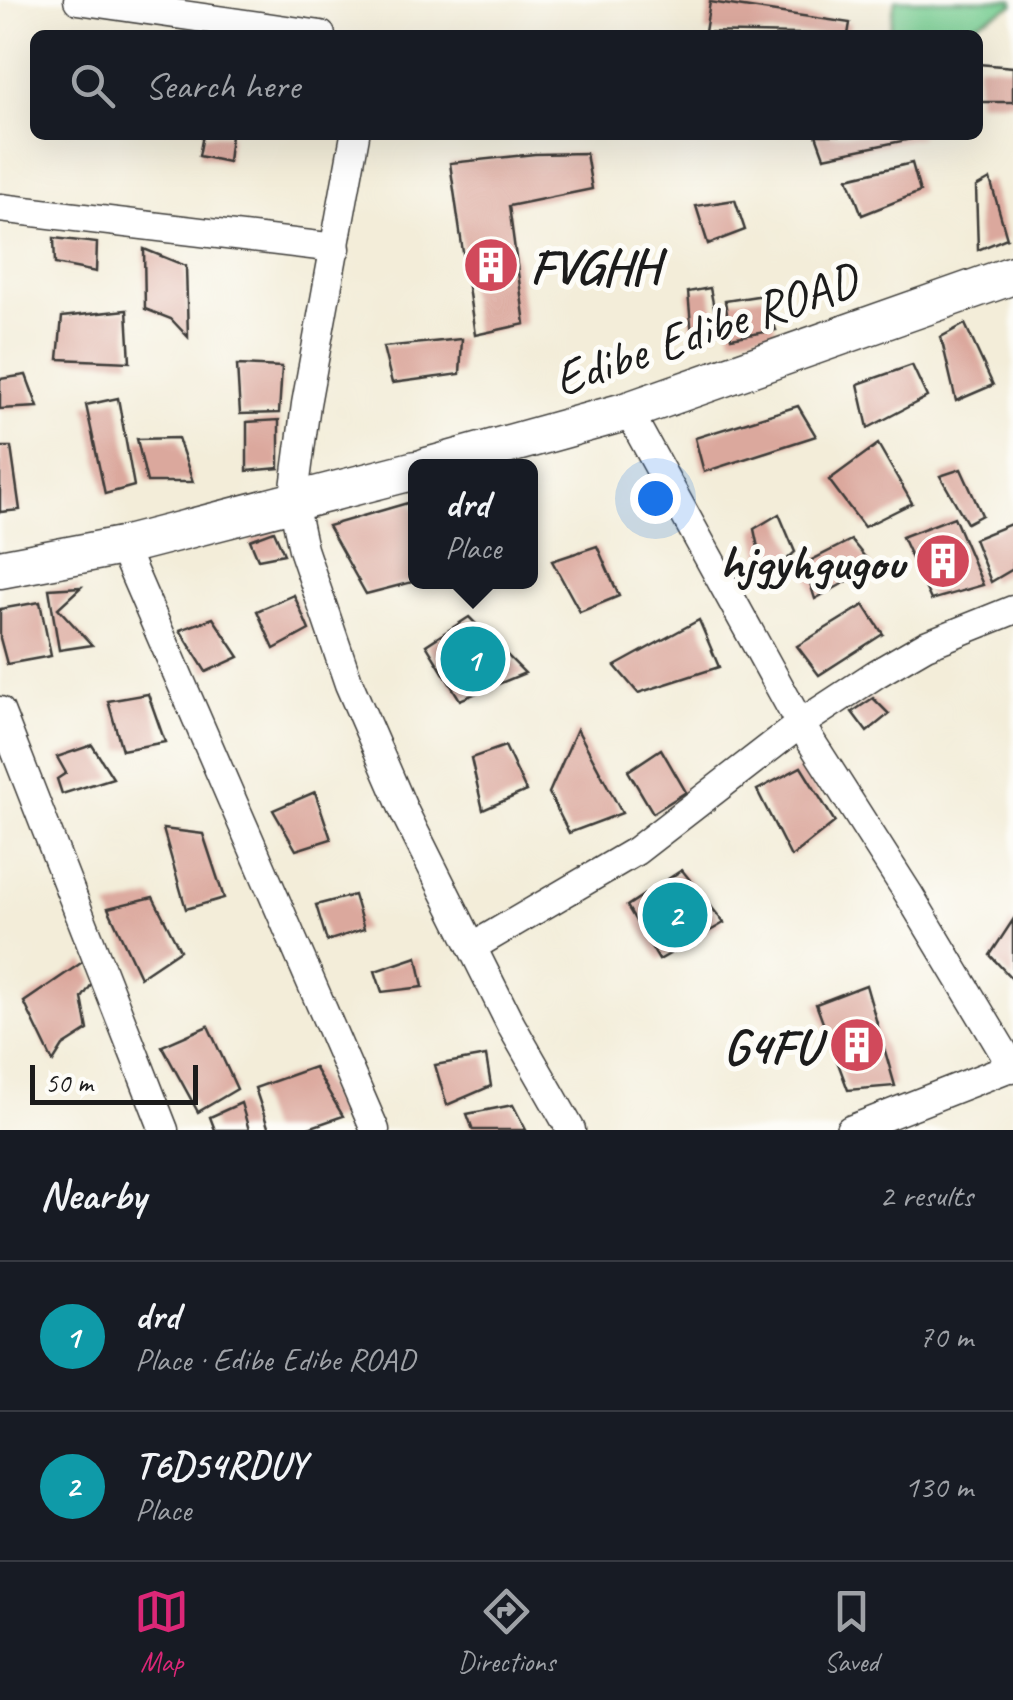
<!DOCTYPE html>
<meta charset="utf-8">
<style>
:root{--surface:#171b24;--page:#20242c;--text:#f1f3f6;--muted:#9ea1a6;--line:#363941;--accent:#db2777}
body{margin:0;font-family:Caveat,sans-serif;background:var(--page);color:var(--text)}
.scale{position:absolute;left:30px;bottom:25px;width:168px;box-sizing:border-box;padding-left:10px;border:5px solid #1c1c1c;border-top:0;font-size:28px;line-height:35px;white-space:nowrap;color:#1c1c1c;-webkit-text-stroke:8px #fdfcf7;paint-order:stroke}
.you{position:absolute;left:655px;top:498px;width:35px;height:35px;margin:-25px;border:8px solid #fff;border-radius:50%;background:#1a73e8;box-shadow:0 0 0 15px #1a73e833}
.badge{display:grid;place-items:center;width:65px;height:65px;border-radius:50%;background:var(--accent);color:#fff;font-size:32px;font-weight:700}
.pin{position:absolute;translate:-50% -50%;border:5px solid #fff;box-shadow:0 2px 10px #0006}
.popup{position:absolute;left:408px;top:459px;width:130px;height:130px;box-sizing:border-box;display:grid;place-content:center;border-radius:15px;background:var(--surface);filter:drop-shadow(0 2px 8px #0005);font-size:32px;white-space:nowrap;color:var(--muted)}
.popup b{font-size:38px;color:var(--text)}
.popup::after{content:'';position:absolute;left:50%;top:100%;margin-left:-20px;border:20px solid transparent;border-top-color:var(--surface)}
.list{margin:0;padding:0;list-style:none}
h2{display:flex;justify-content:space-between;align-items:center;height:130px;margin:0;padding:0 40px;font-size:42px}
h2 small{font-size:32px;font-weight:400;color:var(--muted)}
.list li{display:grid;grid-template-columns:65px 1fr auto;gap:30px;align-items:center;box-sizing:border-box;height:150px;padding:0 40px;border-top:2px solid var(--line)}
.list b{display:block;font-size:38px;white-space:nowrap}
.list p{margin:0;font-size:32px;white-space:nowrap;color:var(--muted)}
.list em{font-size:32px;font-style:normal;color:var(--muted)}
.icon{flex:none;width:55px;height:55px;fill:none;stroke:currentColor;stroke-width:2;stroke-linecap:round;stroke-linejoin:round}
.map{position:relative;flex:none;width:1013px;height:1130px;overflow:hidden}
.search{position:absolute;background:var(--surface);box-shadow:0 10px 40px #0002;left:30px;right:30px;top:30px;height:110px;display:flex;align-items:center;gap:25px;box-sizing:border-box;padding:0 35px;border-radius:15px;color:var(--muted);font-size:38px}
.sheet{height:430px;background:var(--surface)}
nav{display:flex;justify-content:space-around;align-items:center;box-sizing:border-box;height:140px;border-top:2px solid var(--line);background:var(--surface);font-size:28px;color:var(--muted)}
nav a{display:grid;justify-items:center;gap:5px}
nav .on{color:var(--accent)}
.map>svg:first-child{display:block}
.green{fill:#78ce93;stroke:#4a7558;stroke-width:2.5}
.building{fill:#dba89d}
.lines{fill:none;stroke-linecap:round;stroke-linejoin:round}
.street-casing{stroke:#3c3b38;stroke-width:31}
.secondary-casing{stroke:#3c3b38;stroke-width:41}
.street{stroke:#fff;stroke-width:28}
.secondary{stroke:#fff;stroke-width:38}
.labels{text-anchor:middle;stroke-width:10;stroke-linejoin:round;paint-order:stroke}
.poi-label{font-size:50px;font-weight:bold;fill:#1c1c1c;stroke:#fdfcf7;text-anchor:end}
.street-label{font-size:50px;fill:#1c1c1c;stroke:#fdfcf7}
</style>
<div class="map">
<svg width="1013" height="1130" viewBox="0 0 1013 1130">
<rect width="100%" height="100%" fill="#fdfcf7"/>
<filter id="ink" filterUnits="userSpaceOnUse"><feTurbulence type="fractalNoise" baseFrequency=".01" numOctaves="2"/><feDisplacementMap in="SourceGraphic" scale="20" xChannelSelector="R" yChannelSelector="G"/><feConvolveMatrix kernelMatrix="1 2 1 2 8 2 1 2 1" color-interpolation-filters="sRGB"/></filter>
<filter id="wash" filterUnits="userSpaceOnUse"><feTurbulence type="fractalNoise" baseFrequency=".0048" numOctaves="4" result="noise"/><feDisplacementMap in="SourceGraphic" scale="40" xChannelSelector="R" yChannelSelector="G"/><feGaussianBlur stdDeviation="2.25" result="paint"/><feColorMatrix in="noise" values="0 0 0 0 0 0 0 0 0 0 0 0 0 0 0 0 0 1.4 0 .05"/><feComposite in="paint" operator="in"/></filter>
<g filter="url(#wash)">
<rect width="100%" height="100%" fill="#f3edd9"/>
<path class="green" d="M895 0H1013V5L952 35H889Z"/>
<g id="blocks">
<g class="building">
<path d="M710 2 850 23 848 35 705 32Z"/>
<path d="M978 64 1013 67V102H978Z"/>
<path d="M203 135H231L228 162 199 156Z"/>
<path d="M816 135H921V137L824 157Z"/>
<path d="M586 153 592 189 509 206 525 324 475 335 450 163 535 154Z"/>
<path d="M912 163 920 192 862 215 848 178Z"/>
<path d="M990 179 1007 238 978 250 976 187Z"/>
<path d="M735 200 745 230 708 244 696 206Z"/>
<path d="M54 238 97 243 96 272 55 264Z"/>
<path d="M144 249 186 266 188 337 171 319 145 309Z"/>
<path d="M710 288 719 333 692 335 688 292Z"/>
<path d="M764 295 776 330 731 338 725 301Z"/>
<path d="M127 310 130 362 58 359 62 317Z"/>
<path d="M965 324 993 385 956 401 941 337Z"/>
<path d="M462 339 460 374 392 383 383 347Z"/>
<path d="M237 365 282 367 279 413 240 414Z"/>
<path d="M912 365 927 397 868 428 858 384Z"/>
<path d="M26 375 38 407 0 409V379Z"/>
<path d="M118 398 134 486 105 494 86 405Z"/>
<path d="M798 406 816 436 704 472 695 438Z"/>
<path d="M279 420V468L247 471V422Z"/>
<path d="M178 438 193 482H147L137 439Z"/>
<path d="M878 444 912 503 864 527 829 480Z"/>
<path d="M0 447H11L20 510 0 512Z"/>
<path d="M961 469 982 515 967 523 940 476Z"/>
<path d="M411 502 416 510V581L366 594 328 526Z"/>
<path d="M779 514 795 552 765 580 754 529Z"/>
<path d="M954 517 983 585 931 600 902 537Z"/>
<path d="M1013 523V569L991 582 974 539Z"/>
<path d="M274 531 284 554 258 559 250 540Z"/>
<path d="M851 540 873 567 815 599 804 564Z"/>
<path d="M597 546 619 596 580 612 552 561Z"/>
<path d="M81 587 58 608 92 645 59 650 49 589Z"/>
<path d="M294 595 309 630 274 649 257 611Z"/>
<path d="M40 602 51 656 7 664 0 638V609Z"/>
<path d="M864 605 883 634 819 675 797 646Z"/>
<path d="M469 617 525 673 460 700 426 645Z"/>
<path d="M213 618 239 657 206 672 180 630Z"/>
<path d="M699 620 719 667 638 693 615 666Z"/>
<path d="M148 694 165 742 122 750 108 701Z"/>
<path d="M873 698 889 714 867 732 852 712Z"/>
<path d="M577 729 622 813 569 833 549 793Z"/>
<path d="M92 745 113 778 62 794 57 779 66 773 57 757Z"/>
<path d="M505 746 526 791 483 810 471 758Z"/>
<path d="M661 749 686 792 653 813 628 771Z"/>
<path d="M801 767 835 822 791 857 757 790Z"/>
<path d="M315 792 331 839 296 850 273 810Z"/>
<path d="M163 829 203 834 224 898 186 909Z"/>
<path d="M682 870 724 923 659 960 627 906Z"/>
<path d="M354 895 364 929 327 941 316 905Z"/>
<path d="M153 897 180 950 140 977 108 908Z"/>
<path d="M1013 920V980L990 955Z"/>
<path d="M417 957 423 987 382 992 375 971Z"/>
<path d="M84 961 94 981 82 998 88 1030 63 1046 53 1062 24 1002Z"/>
<path d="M866 985 895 1086 848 1090 816 1004Z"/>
<path d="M208 1026 237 1089 198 1112 162 1046Z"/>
<path d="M486 1056 491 1086 447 1105 435 1065Z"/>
<path d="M314 1067 343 1116 303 1130H269L255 1088Z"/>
<path d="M241 1103 249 1130H215L210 1117Z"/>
<path d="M513 1105 526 1130H473L467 1114Z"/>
</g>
</g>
</g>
<g filter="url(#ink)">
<use href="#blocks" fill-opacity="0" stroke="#3c3b38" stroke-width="2.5"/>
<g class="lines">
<g class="street-casing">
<g id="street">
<path d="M78 0 321 35"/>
<path d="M355 135 306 404 293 503 303 549 349 684 405 813 511 1025 571 1130"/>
<path d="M0 208 336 248"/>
<path d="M628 411 800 724 908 893 1013 1068"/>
<path d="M122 546 375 1130"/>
<path d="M0 711 164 1130"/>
<path d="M472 947 636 851 800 724 876 674 926 645 1013 610"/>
<path d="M850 1130 1013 1066"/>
</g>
</g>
<g class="secondary-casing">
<g id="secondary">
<path d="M427 467 628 411 1013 275"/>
<path d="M0 569 122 546 416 470"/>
</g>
</g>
<use href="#street" class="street"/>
<use href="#secondary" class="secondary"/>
</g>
</g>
<defs>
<g id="building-disc" transform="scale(2.875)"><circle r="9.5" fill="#d1495b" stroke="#fdfcf7"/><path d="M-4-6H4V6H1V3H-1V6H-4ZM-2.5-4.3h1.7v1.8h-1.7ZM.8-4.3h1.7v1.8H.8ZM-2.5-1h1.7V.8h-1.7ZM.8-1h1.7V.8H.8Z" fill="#fff"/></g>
</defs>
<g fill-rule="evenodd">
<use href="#building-disc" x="491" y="265"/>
<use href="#building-disc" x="943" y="561"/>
<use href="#building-disc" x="857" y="1045"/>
</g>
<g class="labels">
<g class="poi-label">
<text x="530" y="283" text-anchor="start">FVGHH</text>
<text x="904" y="579">hjgyhgugou</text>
<text x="818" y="1063">G4FU</text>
</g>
<g class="street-label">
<text transform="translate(705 328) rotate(-19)" y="18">Edibe Edibe ROAD</text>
</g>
</g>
</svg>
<div class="scale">50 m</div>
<div class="you"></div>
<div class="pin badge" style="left:473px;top:659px;background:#0f9aa8">1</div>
<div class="popup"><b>drd</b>Place</div>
<div class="pin badge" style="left:675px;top:915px;background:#0f9aa8">2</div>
<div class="search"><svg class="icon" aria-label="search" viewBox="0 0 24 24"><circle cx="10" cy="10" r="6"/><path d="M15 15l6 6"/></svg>Search here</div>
</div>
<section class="sheet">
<h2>Nearby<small>2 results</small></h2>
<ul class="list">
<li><span class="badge" style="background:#0f9aa8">1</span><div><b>drd</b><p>Place · Edibe Edibe ROAD</p></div><em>70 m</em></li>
<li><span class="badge" style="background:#0f9aa8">2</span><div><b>T6D54RDUY</b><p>Place</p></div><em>130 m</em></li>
</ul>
</section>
<nav>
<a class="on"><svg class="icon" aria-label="map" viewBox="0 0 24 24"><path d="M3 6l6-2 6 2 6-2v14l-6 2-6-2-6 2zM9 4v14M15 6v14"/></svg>Map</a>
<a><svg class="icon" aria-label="directions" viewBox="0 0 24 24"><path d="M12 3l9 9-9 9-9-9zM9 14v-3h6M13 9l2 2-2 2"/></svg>Directions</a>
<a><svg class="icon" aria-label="saved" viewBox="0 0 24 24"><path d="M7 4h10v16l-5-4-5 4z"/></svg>Saved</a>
</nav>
